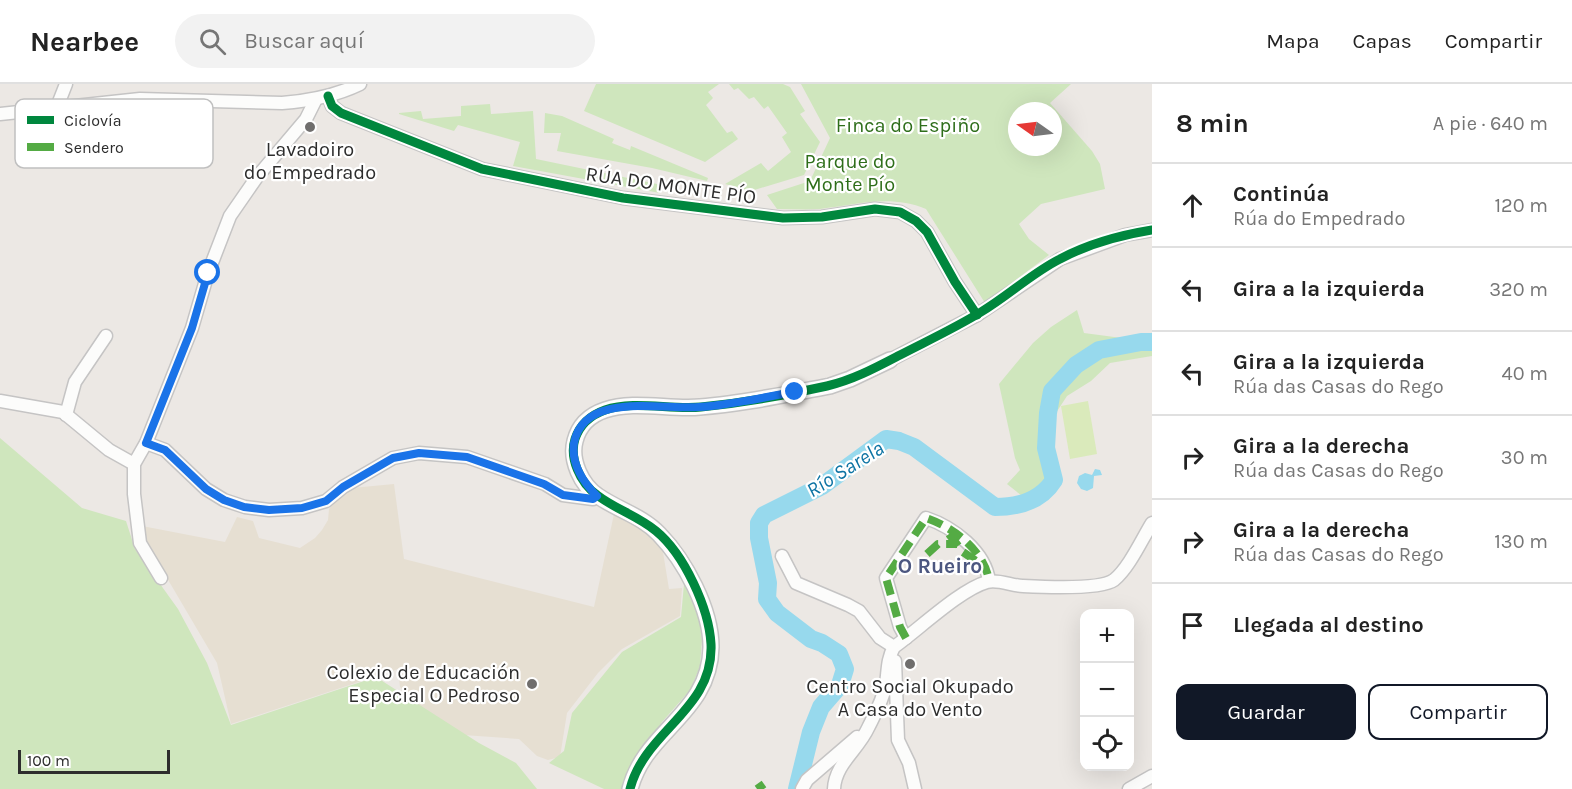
<!DOCTYPE html>
<html lang="es">
<meta charset="utf-8">
<style>
:root{--surface:#fff;--page:#f2f2f2;--text:#222;--muted:#767676;--line:#e0e0e0;--accent:#111827}
body{margin:0;font-family:Karla,sans-serif;background:var(--page);color:var(--text)}
.controls{position:absolute;right:18px;bottom:18px;display:grid;overflow:hidden;border-radius:12px;box-shadow:0 6px 24px #0002}
.controls button{width:54px;height:54px;display:grid;place-items:center;padding:0;border:0;border-bottom:2px solid var(--line);background:var(--surface);color:var(--text);font:30px sans-serif}
.compass{position:absolute;left:1008px;top:18px;width:54px;height:54px;border-radius:50%;background:var(--surface);box-shadow:0 6px 24px #0002;rotate:284deg}
.scale{position:absolute;left:18px;bottom:15px;width:152px;box-sizing:border-box;padding-left:6px;border:3px solid #2d2d2d;border-top:0;font-size:16px;line-height:21px;white-space:nowrap;color:#2d2d2d;-webkit-text-stroke:4px #fff;paint-order:stroke}
.stop{position:absolute;width:18px;height:18px;margin:-14px;border:4px solid #1a73e8;border-radius:50%;background:#fff}
.stop.end{background:#1a73e8;border-color:#fff;box-shadow:0 2px 6px #0008}
.list{margin:0;padding:0;list-style:none}
h2{display:flex;justify-content:space-between;align-items:center;height:78px;margin:0;padding:0 24px;font-size:26px}
h2 small{font-size:20px;font-weight:400;color:var(--muted)}
.list li{display:grid;grid-template-columns:39px 1fr auto;gap:18px;align-items:center;box-sizing:border-box;height:84px;padding:0 24px;border-top:2px solid var(--line)}
.list b{display:block;font-size:22px;white-space:nowrap}
.list p{margin:0;font-size:20px;white-space:nowrap;color:var(--muted)}
.list em{font-size:20px;font-style:normal;color:var(--muted)}
.actions{display:flex;gap:12px;padding:18px 24px}
.actions a{flex:1;padding:14px 0;border:2px solid var(--accent);border-radius:12px;text-align:center;font-size:21px;color:var(--accent)}
.actions .main{background:var(--accent);color:#fff}
.icon{flex:none;width:33px;height:33px;fill:none;stroke:currentColor;stroke-width:2;stroke-linecap:round;stroke-linejoin:round}
.map{position:relative;flex:none;width:1152px;height:705px;overflow:hidden}
header{display:flex;align-items:center;gap:36px;box-sizing:border-box;height:84px;padding:0 30px;background:var(--surface);border-bottom:2px solid var(--line)}
header strong{font-size:28px}
nav{display:flex;gap:33px;margin-inline-start:auto;font-size:21px}
.search{width:420px;height:54px;background:var(--page);display:flex;align-items:center;gap:15px;box-sizing:border-box;padding:0 21px;border-radius:33px;color:var(--muted);font-size:22px}
main{display:flex}
aside{flex:1;background:var(--surface)}
.map>svg:first-child{display:block}
.education{fill:#e6dfd2}
.green{fill:#cfe6bd;fill-rule:evenodd}
.pitch{fill:#daeabb}
.water{fill:#97d9ed}
.lines{fill:none;stroke-linecap:round;stroke-linejoin:round}
.river{stroke:#97d9ed;stroke-width:18}
.minor-casing{stroke:#c5c4c4;stroke-width:15}
.tertiary-casing{stroke:#c5c4c4;stroke-width:18}
.minor{stroke:#fcfcfb;stroke-width:12}
.tertiary{stroke:#fcfcfb;stroke-width:15}
.quiet{stroke:#54ab44;stroke-width:8;stroke-dasharray:15 8;stroke-linecap:butt}
.cycleway-casing{stroke:#fff;stroke-width:13}
.cycleway{stroke:#00873e;stroke-width:9}
.route{stroke:#1a73e8;stroke-width:8}
.poi-dot{fill:#706e6d;stroke:#fff;stroke-width:2}
.labels{text-anchor:middle;stroke-width:4.5;stroke-linejoin:round;paint-order:stroke}
.park-label{font-size:20px;fill:#2e6e1a;stroke:#fff}
.poi-label{font-size:20px;fill:#2d2d2d;stroke:#fff}
.street-label{font-size:20px;fill:#2d2d2d;stroke:#fff}
.water-label{font-size:21px;font-style:italic;fill:#0c73a3;stroke:#fff}
.neighbourhood-label{font-size:21px;font-weight:bold;fill:#4c5780;stroke:#fff}
.key{fill:#fff;stroke:#c0c0c0;stroke-width:1.5}
.key-label{font-size:16px;fill:#2d2d2d}
</style>
<header>
<strong>Nearbee</strong>
<div class="search"><svg class="icon" aria-label="search" viewBox="0 0 24 24"><circle cx="10" cy="10" r="6"/><path d="M15 15l6 6"/></svg>Buscar aquí</div>
<nav><a>Mapa</a><a>Capas</a><a>Compartir</a></nav>
</header>
<main>
<div class="map">
<svg width="1152" height="705" viewBox="0 0 1152 705">
<rect width="100%" height="100%" fill="#ece8e4"/>
<path class="education" d="M394 400 404 475 594 523 614 430 642 445 662 462 669 505 682 504 680 532 622 565 598 589 567 629 560 673 548 676 537 672 519 655 463 651 431 634 400 603 398 585 231 640 217 579 144 455 142 442 225 458 237 433 253 437 259 454 300 464 315 454 322 446 328 436 329 425 339 411 352 404Z"/>
<g class="green">
<path d="M596 0H719L708 8 713 14 706 21 727 49 732 47 738 55 705 78 584 27Z"/>
<path d="M729 0H783L790 3 805 27 800 30 820 58 804 91 751 107 725 100 761 79 768 87 791 68 782 53 787 49 768 22 764 25 754 13 749 15 738 4 734 6Z"/>
<path d="M801 0H1071L1050 19 1092 67 1100 80 1105 105 1041 120 1019 140 1029 155 1049 171 985 219 926 125C890 110 856 121 820 125 806 126 791 125 777 125L767 111 810 97 830 54ZM1017 27H1053V63H1017Z"/>
<path d="M490 20 491 30 533 27 536 75 657 100 660 109 513 82 520 58 458 41 454 47 399 30V29L421 27 423 35 461 32V22Z"/>
<path d="M545 29 562 32 614 55 612 59 630 66 631 62 708 94 707 97 652 84 557 67 561 49H544Z"/>
<path d="M1077 226 1084 249 1152 258V272L1110 279 1091 297 1067 312 1054 332 1051 363 1057 400 1036 423 1007 400 1020 386 1015 374 999 300 1033 259 1051 243Z"/>
<path d="M0 354 82 424 126 437 135 465 178 525 207 579 231 641 376 593 479 659 516 679 537 705H0Z"/>
<path d="M684 500 699 533 702 556 700 582 691 605 662 638 637 675 621 705H604L549 679 564 667 572 629 622 568 681 533Z"/>
</g>
<path class="pitch" d="M1088 317 1097 370 1070 375 1061 322Z"/>
<path class="water" d="M1095 385 1100 386 1102 391 1094 392 1093 404 1087 407 1081 405 1077 399 1079 392 1085 389 1092 391Z"/>
<g class="lines">
<path class="river" d="M797 705 811 648 821 623 840 601 845 585 839 570 822 559 811 555 777 529 767 515 768 499 759 454V439L764 431 822 402 886 355 899 357 914 363 995 423C1019 423 1041 417 1054 396L1046 364 1048 329 1052 307 1076 281 1099 266 1141 258H1152"/>
<g class="minor-casing">
<g id="minor">
<path d="M328 12 332 22 341 29 482 85 623 114 783 134 822 133 875 125 900 128 916 137 927 148 955 198 977 231"/>
<path d="M57 23 66 0"/>
<path d="M0 30 140 15 282 19C309 17 335 12 360 0"/>
<path d="M890 276 977 231 1060 175 1125 151 1152 146"/>
<path d="M0 317 63 328 109 366 134 380"/>
<path d="M66 331 75 298 106 252"/>
<path d="M146 359 165 366 206 405 224 416 245 423 269 426 302 424 326 417 343 403 393 374 419 369 467 373 545 400 563 411 593 415 597 412"/>
<path d="M782 472 796 499 848 521 859 527 880 554 894 563"/>
<path d="M161 494 140 459 134 410V380L146 359 192 244 208 189 230 132 257 93 306 35 316 15"/>
<path d="M906 554 900 543 886 494 926 434C953 443 985 467 989 497"/>
<path d="M895 577 898 656 909 679 915 705"/>
<path d="M802 705 807 696 857 653"/>
<path d="M834 705C835 680 858 666 868 644 875 630 883 616 886 600 888 587 887 575 894 563 918 546 961 505 987 498 999 495 1012 502 1023 502 1042 503 1100 506 1114 496 1129 484 1142 455 1152 439"/>
<path d="M1129 705 1152 692"/>
</g>
</g>
<g class="tertiary-casing">
<path id="tertiary" d="M630 705C645 646 710 630 711 563 711 525 685 477 659 450 642 432 618 426 598 412 581 401 570 376 575 357 579 341 590 331 605 326 633 316 671 326 700 323 743 320 787 310 830 302L850 295 890 276"/>
</g>
<use href="#minor" class="minor"/>
<use href="#tertiary" class="tertiary"/>
<g class="quiet">
<path d="M949 450 963 468 976 477"/>
<path d="M927 470 938 460H957"/>
<path d="M906 554 900 543 886 494 926 434C953 443 985 467 989 497"/>
<path d="M757 705 764 700"/>
</g>
<g class="cycleway-casing">
<g id="cycleway">
<path d="M328 12 332 22 341 29 482 85 623 114 783 134 822 133 875 125 900 128 916 137 927 148 955 198 977 231"/>
<path d="M630 705C645 646 714 626 711 560 709 524 684 470 656 447 638 432 615 425 597 411 580 399 569 374 575 355 580 340 591 331 605 326 634 316 670 326 701 323 741 319 787 311 827 302 853 296 877 283 900 271 927 257 955 244 981 228 1008 212 1032 189 1060 175 1088 160 1121 151 1152 146"/>
</g>
</g>
<use href="#cycleway" class="cycleway"/>
</g>
<g class="lines">
<path class="route" d="M208 189 192 244 146 359 165 366 206 405 224 416 244 423 269 426 302 424 326 417 343 403 393 374 419 369 467 373 544 400 563 411 593 415 597 412C583 398 571 380 574 359 584 307 662 326 699 323 731 321 764 313 795 308"/>
</g>
<g class="poi-dot">
<circle cx="310" cy="43" r="6"/>
<circle cx="910" cy="580" r="6"/>
<circle cx="532" cy="600" r="6"/>
</g>
<g class="labels">
<g class="park-label">
<text x="908" y="48">Finca do Espiño</text>
<text x="850" y="84">Parque do<tspan x="850" dy="23">Monte Pío</tspan></text>
</g>
<g class="poi-label">
<text x="310" y="72">Lavadoiro<tspan x="310" dy="23">do Empedrado</tspan></text>
<text x="520" y="595" text-anchor="end">Colexio de Educación<tspan x="520" dy="23">Especial O Pedroso</tspan></text>
<text x="910" y="609">Centro Social Okupado<tspan x="910" dy="23">A Casa do Vento</tspan></text>
</g>
<g class="street-label">
<text transform="translate(671 101) rotate(8)" y="7">RÚA DO MONTE PÍO</text>
</g>
<g class="water-label">
<text transform="translate(845 385) rotate(-32)" y="7">Río Sarela</text>
</g>
<g class="neighbourhood-label">
<text x="940" y="489">O Rueiro</text>
</g>
</g>
<rect x="15" y="15" width="198" height="69" rx="9" class="key"/>
<rect x="27" y="32" width="27" height="8" fill="#00873e"/>
<rect x="27" y="59" width="27" height="8" fill="#54ab44"/>
<g class="key-label">
<text x="64" y="42">Ciclovía</text>
<text x="64" y="69">Sendero</text>
</g>
</svg>
<div class="controls">
<button>+</button>
<button>−</button>
<button><svg class="icon" aria-label="locate" viewBox="0 0 24 24"><circle cx="12" cy="12" r="6"/><path d="M12 2v4M12 18v4M2 12h4M18 12h4"/></svg></button>
</div>
<svg class="compass" viewBox="-18 -18 36 36"><path d="M0-13l5 13h-10z" fill="#e53935"/><path d="M0 13l5-13h-10z" fill="#767676"/></svg>
<div class="scale">100 m</div>
<div class="stop" style="left:208px;top:189px"></div>
<div class="stop end" style="left:795px;top:308px"></div>
</div>
<aside>
<h2>8 min<small>A pie · 640 m</small></h2>
<ul class="list">
<li><svg class="icon" aria-label="ahead" viewBox="0 0 24 24"><path d="M12 20V5M6 11l6-6 6 6"/></svg><div><b>Continúa</b><p>Rúa do Empedrado</p></div><em>120 m</em></li>
<li><svg class="icon" aria-label="left" viewBox="0 0 24 24"><path d="M17 20v-9H6M10 6l-5 5 5 5"/></svg><div><b>Gira a la izquierda</b></div><em>320 m</em></li>
<li><svg class="icon" aria-label="left" viewBox="0 0 24 24"><path d="M17 20v-9H6M10 6l-5 5 5 5"/></svg><div><b>Gira a la izquierda</b><p>Rúa das Casas do Rego</p></div><em>40 m</em></li>
<li><svg class="icon" aria-label="right" viewBox="0 0 24 24"><path d="M7 20v-9h11M14 6l5 5-5 5"/></svg><div><b>Gira a la derecha</b><p>Rúa das Casas do Rego</p></div><em>30 m</em></li>
<li><svg class="icon" aria-label="right" viewBox="0 0 24 24"><path d="M7 20v-9h11M14 6l5 5-5 5"/></svg><div><b>Gira a la derecha</b><p>Rúa das Casas do Rego</p></div><em>130 m</em></li>
<li><svg class="icon" aria-label="arrive" viewBox="0 0 24 24"><path d="M6 21V4h12l-3 4 3 4H6"/></svg><div><b>Llegada al destino</b></div></li>
</ul>
<div class="actions"><a class="main">Guardar</a><a>Compartir</a></div>
</aside>
</main>
